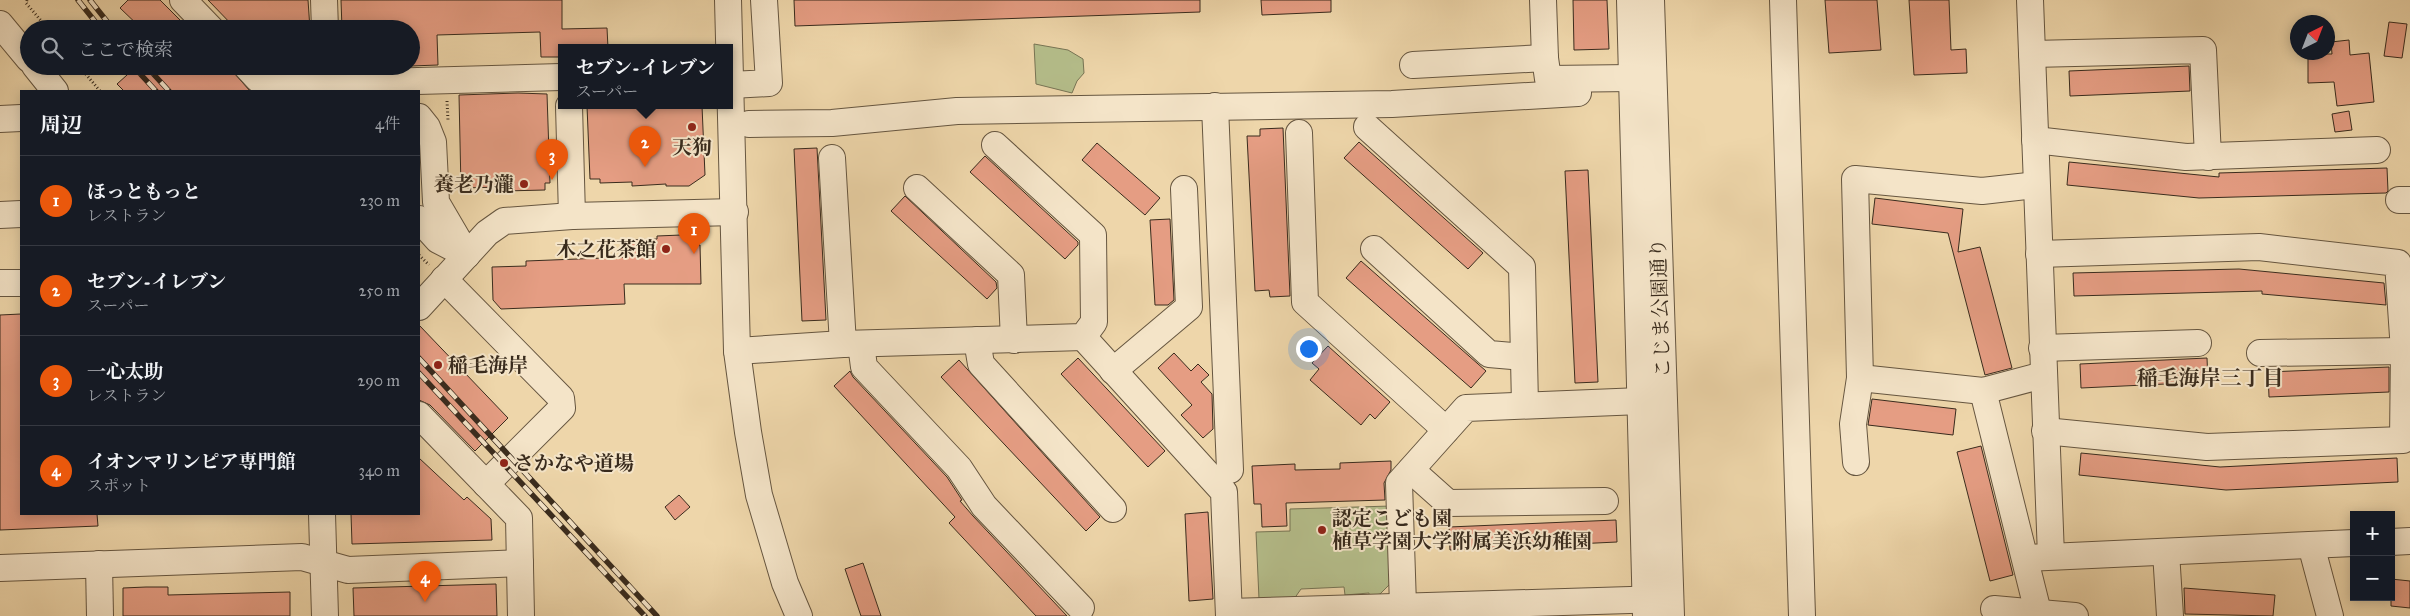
<!DOCTYPE html>
<html lang="ja">
<meta charset="utf-8">
<style>
:root{--surface:#171b24;--page:#242831;--text:#f1f3f6;--muted:#9ea1a6;--line:#363941;--accent:#ea580c}
body{margin:0;font-family:"IM FELL Great Primer","Noto Serif JP",serif;background:var(--page);color:var(--text)}
.controls{position:absolute;right:15px;bottom:15px;display:grid;overflow:hidden;border-radius:0px;box-shadow:0 2px 12px #0003}
.controls button{width:45px;height:45px;display:grid;place-items:center;padding:0;border:0;border-bottom:1px solid var(--line);background:var(--surface);color:var(--text);font:25px sans-serif}
.compass{position:absolute;left:2290px;top:15px;width:45px;height:45px;border-radius:50%;background:var(--surface);box-shadow:0 2px 12px #0003;rotate:42deg}
.you{position:absolute;left:1308px;top:348px;width:18px;height:18px;margin:-12px;border:4px solid #fff;border-radius:50%;background:#1a73e8;box-shadow:0 0 0 8px #1a73e833}
.badge{display:grid;place-items:center;width:32px;height:32px;border-radius:50%;background:var(--accent);color:#fff;font-size:16px;font-weight:700}
.pin{position:absolute;translate:-50% -41px;filter:drop-shadow(0 1px 2px #0008)}
.pin::after{content:'';position:absolute;top:26px;width:18px;height:15px;background:inherit;clip-path:polygon(0 0,100% 0,50% 100%)}
.popup{position:absolute;left:558px;top:44px;width:175px;height:65px;box-sizing:border-box;display:grid;place-content:center;border-radius:0px;background:var(--surface);filter:drop-shadow(0 1px 4px #0005);font-size:16px;white-space:nowrap;color:var(--muted)}
.popup b{font-size:19px;color:var(--text)}
.popup::after{content:'';position:absolute;left:50%;top:100%;margin-left:-10px;border:10px solid transparent;border-top-color:var(--surface)}
.list{margin:0;padding:0;list-style:none}
h2{display:flex;justify-content:space-between;align-items:center;height:65px;margin:0;padding:0 20px;font-size:21px}
h2 small{font-size:16px;font-weight:400;color:var(--muted)}
.list li{display:grid;grid-template-columns:32px 1fr auto;gap:15px;align-items:center;box-sizing:border-box;height:90px;padding:0 20px;border-top:1px solid var(--line)}
.list b{display:block;font-size:19px;white-space:nowrap}
.list p{margin:0;font-size:16px;white-space:nowrap;color:var(--muted)}
.list em{font-size:16px;font-style:normal;color:var(--muted)}
.icon{flex:none;width:28px;height:28px;fill:none;stroke:currentColor;stroke-width:2;stroke-linecap:round;stroke-linejoin:round}
.map{position:relative;flex:none;width:2410px;height:616px;overflow:hidden}
.search{position:absolute;background:var(--surface);box-shadow:0 2px 12px #0003;left:20px;top:20px;width:400px;height:55px;display:flex;align-items:center;gap:12px;box-sizing:border-box;padding:0 18px;border-radius:28px;color:var(--muted);font-size:19px}
.panel{position:absolute;background:var(--surface);box-shadow:0 2px 12px #0003;left:20px;top:90px;width:400px;height:425px;border-radius:0px}
.map>svg:first-child{display:block}
.green{fill:#b5be8b;stroke:#777454}
.building{fill:#e59d83;stroke:#392b1d}
.lines{fill:none;stroke-linecap:round;stroke-linejoin:round}
.minor-casing{stroke:#665640;stroke-width:28}
.path{stroke:#392b1d;stroke-width:3;stroke-dasharray:1 2.5;stroke-linecap:butt}
.minor{stroke:#f4e4c8;stroke-width:26}
.rail-casing{stroke:#392b1d;stroke-width:5.5}
.rail{stroke:#f4e4c8;stroke-width:4;stroke-dasharray:11;stroke-linecap:butt}
.poi-dot{fill:#8f2418;stroke:#f4e4c8;stroke-width:2}
.labels{text-anchor:middle;stroke-width:4;stroke-linejoin:round;paint-order:stroke}
.poi-label{font-size:20px;font-weight:bold;fill:#392b1d;stroke:#f4e4c8;text-anchor:start}
.street-label{font-size:20px;fill:#392b1d;stroke:#f4e4c8}
.neighbourhood-label{font-size:21px;font-weight:bold;fill:#392b1d;stroke:#f4e4c8}
</style>
<div class="map">
<svg width="2410" height="616" viewBox="0 0 2410 616">
<rect width="100%" height="100%" fill="#eed6aa"/>
<filter id="stains"><feTurbulence type="fractalNoise" baseFrequency=".004" numOctaves="4"/><feColorMatrix values="0 0 0 0 .2 0 0 0 0 .09 0 0 0 0 .02 0 0 0 .5 -.17"/></filter>
<radialGradient id="worn" r=".72"><stop offset=".6" stop-color="#630" stop-opacity="0"/><stop offset="1" stop-color="#630" stop-opacity=".3"/></radialGradient>
<g class="green">
<path d="M1034 44 1068 50 1083 59 1084 73 1077 81 1072 93 1036 84Z"/>
<path d="M1391 506 1393 581 1380 594 1369 597V593L1345 595 1344 587 1301 589 1294 599H1259L1256 532 1290 531V509Z"/>
</g>
<g class="building">
<path d="M128 0H160L189 29H142L120 8Z"/>
<path d="M208 0H308L310 29H236Z"/>
<path d="M341 0H562V29L607 28 608 48H561V57H541L540 32 437 35 438 65 411 66V29H342Z"/>
<path d="M794 0H1200V12L795 26Z"/>
<path d="M1261 0H1331V12L1262 15Z"/>
<path d="M1573 0H1607L1609 49 1574 50Z"/>
<path d="M1825 0H1877L1881 50 1829 53Z"/>
<path d="M1909 0H1949L1951 50 1966 49 1967 73 1914 75Z"/>
<path d="M2389 22 2407 24 2402 58 2384 56Z"/>
<path d="M2349 40 2350 55 2369 53 2374 102 2337 106 2334 82 2308 83V54H2332L2331 42Z"/>
<path d="M137 66H228L250 91H124L117 84Z"/>
<path d="M2189 66 2190 91 2070 96 2069 71Z"/>
<path d="M518 93 547 94 550 183H545V190L504 191 503 187 461 188 459 95Z"/>
<path d="M587 106H702L705 175 689 186H666V184L632 186V182L600 183V179H590Z"/>
<path d="M2349 111 2352 130 2335 132 2332 114Z"/>
<path d="M1283 128 1290 296 1270 297 1269 290 1255 291 1247 136H1260V129Z"/>
<path d="M1359 142 1483 253 1468 269 1344 158Z"/>
<path d="M1097 143 1160 198 1145 215 1082 160Z"/>
<path d="M817 148 826 320 802 321 794 149Z"/>
<path d="M985 156 1078 242V245L1065 259 970 172Z"/>
<path d="M2069 162 2219 177V173L2387 168 2388 191 2386 193 2199 198 2067 185Z"/>
<path d="M1588 170 1598 382 1575 383 1565 171Z"/>
<path d="M905 196 996 282 997 288 987 299 891 211Z"/>
<path d="M1875 198 1963 209 1958 252 1980 247 2012 368 1985 375 1948 233 1872 224Z"/>
<path d="M1170 219 1174 300 1168 305H1155L1150 220Z"/>
<path d="M681 235V236H691L692 245H700L701 284H624L625 304 501 309 493 300 492 267 526 266V261L629 257 628 240 657 239V236Z"/>
<path d="M1361 261 1486 371 1471 388 1346 278Z"/>
<path d="M2239 269 2384 283 2386 305 2262 294V291L2074 296 2073 273Z"/>
<path d="M21 314V514H97L98 526 0 530V315Z"/>
<path d="M419 325 508 418 475 451 430 405 419 400Z"/>
<path d="M1328 346 1390 402 1375 419 1370 414 1361 425 1310 380 1319 369 1312 363Z"/>
<path d="M1174 353 1191 371 1198 364 1209 375 1201 382 1212 394 1213 429 1203 438 1181 415 1192 405 1158 368Z"/>
<path d="M1078 358 1165 451 1148 467 1061 374Z"/>
<path d="M2207 358 2208 382 2081 388 2080 364Z"/>
<path d="M959 360 1100 517 1086 531 941 377Z"/>
<path d="M2389 367V392L2269 397 2268 372Z"/>
<path d="M850 371 853 377 947 477 962 500 960 501 973 516 1067 616H1036L949 523 955 517 834 386Z"/>
<path d="M1872 399 1956 409 1953 435 1868 425Z"/>
<path d="M1981 446 2013 575 1990 581 1957 452Z"/>
<path d="M2081 453 2220 467 2397 458 2398 482 2226 490 2079 475Z"/>
<path d="M419 458 464 500 467 497 491 519 492 540 352 544 351 514H419Z"/>
<path d="M1391 461V470L1384 483 1385 500 1286 503 1287 526 1262 527 1261 504H1254L1252 466 1295 464V470L1340 469V463Z"/>
<path d="M679 495 690 507 675 520 665 507Z"/>
<path d="M1208 512 1213 599 1189 601 1185 514Z"/>
<path d="M1616 520 1617 542 1450 550 1449 527Z"/>
<path d="M863 563 881 616H861L845 569Z"/>
<path d="M2391 579 2410 581V608L2391 606Z"/>
<path d="M496 584 497 616H354L353 588Z"/>
<path d="M146 587H168V595L290 592V616H123V588Z"/>
<path d="M2184 588 2275 595 2273 616 2185 614Z"/>
</g>
<g class="lines">
<g class="minor-casing">
<g id="minor">
<path d="M183 0 211 29"/>
<path d="M324 0 325 29"/>
<path d="M728 0 737 351 748 432 759 495 785 583 799 616"/>
<path d="M1543 0 1545 58"/>
<path d="M1630 0 1646 616"/>
<path d="M1651 0 1671 616"/>
<path d="M1783 0 1802 616"/>
<path d="M2030 0 2051 556"/>
<path d="M0 24 29 59"/>
<path d="M2032 54 2203 50 2208 157"/>
<path d="M1413 65 1545 58 1548 79 1632 78"/>
<path d="M35 66 55 91"/>
<path d="M246 66 258 79 270 85 561 77"/>
<path d="M731 85 769 83 764 0"/>
<path d="M569 106 572 216"/>
<path d="M1215 106 1230 470"/>
<path d="M419 117 427 127 433 142 436 202 467 255"/>
<path d="M0 119 21 118"/>
<path d="M749 124 832 123 957 111 1392 104 1578 93"/>
<path d="M1367 127 1522 267 1525 405"/>
<path d="M1299 133 1305 302 1446 430"/>
<path d="M2035 140 2186 157 2377 150"/>
<path d="M832 158 843 344"/>
<path d="M917 188 1011 275 1014 340"/>
<path d="M2399 200H2410"/>
<path d="M0 215 21 214"/>
<path d="M419 219 438 240 461 252"/>
<path d="M1374 249 1489 354 1524 357"/>
<path d="M2039 254 2259 247 2398 263 2404 351 2403 440 2207 447 2045 431"/>
<path d="M444 279 561 398 562 408 486 484"/>
<path d="M0 283H21"/>
<path d="M419 307 487 233 504 221 572 216 735 212"/>
<path d="M1083 337 1224 492 1229 616"/>
<path d="M977 340 981 364 1113 509"/>
<path d="M861 344 864 367 959 468 984 506 1081 608"/>
<path d="M2042 348 2198 343"/>
<path d="M737 351 843 344 1083 337 1094 322 1093 235 995 145"/>
<path d="M2260 353 2404 351"/>
<path d="M1113 371 1189 307 1184 189"/>
<path d="M1860 378 1983 391 2043 375"/>
<path d="M1983 391 2038 612"/>
<path d="M419 415 519 518 521 616"/>
<path d="M1856 462 1853 424 1860 378 1855 179 1982 191 2036 185"/>
<path d="M1411 470 1448 503 1605 501"/>
<path d="M322 514 325 616"/>
<path d="M2391 542 2410 541"/>
<path d="M2311 545 2330 616"/>
<path d="M2166 552 2170 616"/>
<path d="M2026 558 2354 543"/>
<path d="M99 564 100 616"/>
<path d="M0 568 302 557 348 570 520 563"/>
<path d="M1403 605 1399 483 1466 408 1641 401"/>
<path d="M1994 609 2075 616"/>
<path d="M1229 612 1663 599"/>
</g>
</g>
<g class="path">
<path d="M27 0 26 3 48 29"/>
<path d="M79 66 100 91"/>
<path d="M447 101 448 120"/>
<path d="M419 255 429 265"/>
</g>
<use href="#minor" class="minor"/>
<g class="rail-casing">
<g id="rail">
<path d="M78 0 101 29"/>
<path d="M90 0 113 29"/>
<path d="M133 66 156 91"/>
<path d="M146 66 169 91"/>
<path d="M419 358 657 616"/>
<path d="M419 373 645 616"/>
</g>
</g>
<use href="#rail" class="rail"/>
</g>
<g class="poi-dot">
<circle cx="692" cy="127" r="5"/>
<circle cx="524" cy="184" r="5"/>
<circle cx="666" cy="249" r="5"/>
<circle cx="438" cy="365" r="5"/>
<circle cx="504" cy="463" r="5"/>
<circle cx="1322" cy="530" r="5"/>
</g>
<g class="labels">
<g class="poi-label">
<text x="692" y="154" text-anchor="middle">天狗</text>
<text x="514" y="191" text-anchor="end">養老乃瀧</text>
<text x="656" y="256" text-anchor="end">木之花茶館</text>
<text x="448" y="372">稲毛海岸</text>
<text x="514" y="470">さかなや道場</text>
<text x="1332" y="525">認定こども園<tspan x="1332" dy="23">植草学園大学附属美浜幼稚園</tspan></text>
</g>
<g class="street-label">
<text transform="translate(1660 308) rotate(-92)" y="7">こじま公園通り</text>
</g>
<g class="neighbourhood-label">
<text x="2210" y="385">稲毛海岸三丁目</text>
</g>
</g>
<rect width="100%" height="100%" filter="url(#stains)"/>
<rect width="100%" height="100%" fill="url(#worn)"/>
</svg>
<div class="controls">
<button>+</button>
<button>−</button>
</div>
<svg class="compass" viewBox="-18 -18 36 36"><path d="M0-13l5 13h-10z" fill="#e53935"/><path d="M0 13l5-13h-10z" fill="#9ea1a6"/></svg>
<div class="you"></div>
<div class="pin badge" style="left:694px;top:254px">1</div>
<div class="pin badge" style="left:645px;top:167px">2</div>
<div class="popup"><b>セブン-イレブン</b>スーパー</div>
<div class="pin badge" style="left:552px;top:180px">3</div>
<div class="pin badge" style="left:425px;top:602px">4</div>
<div class="search"><svg class="icon" aria-label="search" viewBox="0 0 24 24"><circle cx="10" cy="10" r="6"/><path d="M15 15l6 6"/></svg>ここで検索</div>
<section class="panel">
<h2>周辺<small>4件</small></h2>
<ul class="list">
<li><span class="badge">1</span><div><b>ほっともっと</b><p>レストラン</p></div><em>230 m</em></li>
<li><span class="badge">2</span><div><b>セブン-イレブン</b><p>スーパー</p></div><em>250 m</em></li>
<li><span class="badge">3</span><div><b>一心太助</b><p>レストラン</p></div><em>290 m</em></li>
<li><span class="badge">4</span><div><b>イオンマリンピア専門館</b><p>スポット</p></div><em>340 m</em></li>
</ul>
</section>
</div>
